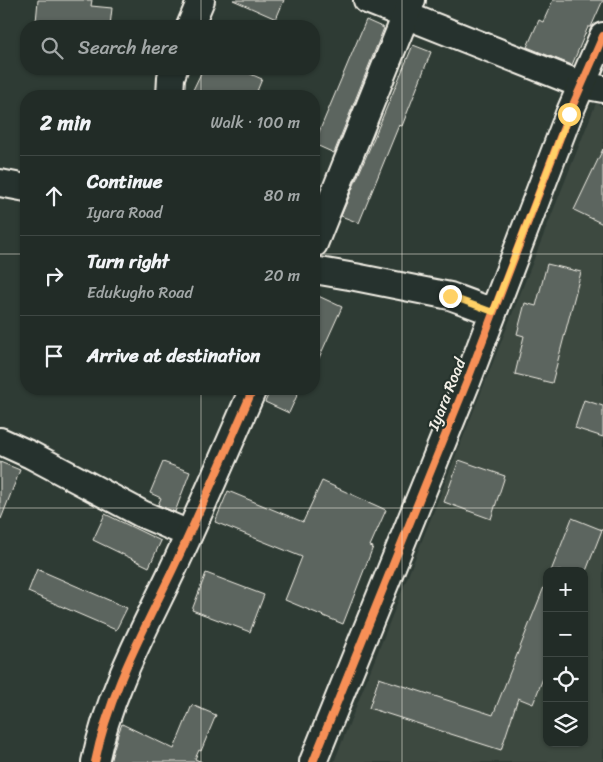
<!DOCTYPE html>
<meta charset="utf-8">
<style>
:root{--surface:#222c27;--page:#2e3833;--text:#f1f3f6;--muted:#a2a7a7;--line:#3f4844}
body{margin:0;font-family:Sriracha,sans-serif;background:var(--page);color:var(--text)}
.controls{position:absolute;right:15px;bottom:15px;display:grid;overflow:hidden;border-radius:10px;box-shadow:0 1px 4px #0004}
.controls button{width:45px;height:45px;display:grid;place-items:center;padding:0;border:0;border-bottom:1px solid var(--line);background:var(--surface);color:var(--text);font:25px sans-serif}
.stop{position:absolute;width:15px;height:15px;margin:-11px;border:4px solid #ffd166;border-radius:50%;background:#fff}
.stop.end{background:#ffd166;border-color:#fff;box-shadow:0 1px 5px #0008}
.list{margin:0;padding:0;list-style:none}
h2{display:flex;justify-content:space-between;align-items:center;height:65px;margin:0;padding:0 20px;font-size:21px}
h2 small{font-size:16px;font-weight:400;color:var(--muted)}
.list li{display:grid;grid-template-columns:32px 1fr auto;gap:15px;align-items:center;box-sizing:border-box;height:80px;padding:0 20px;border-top:1px solid var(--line)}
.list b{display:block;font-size:19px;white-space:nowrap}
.list p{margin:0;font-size:16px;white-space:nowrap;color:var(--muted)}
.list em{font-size:16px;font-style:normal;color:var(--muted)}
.icon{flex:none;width:28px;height:28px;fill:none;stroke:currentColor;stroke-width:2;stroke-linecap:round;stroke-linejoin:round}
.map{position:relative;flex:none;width:603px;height:762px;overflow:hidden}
.search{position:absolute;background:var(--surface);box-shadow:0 1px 4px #0004;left:20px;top:20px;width:300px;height:55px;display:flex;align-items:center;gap:12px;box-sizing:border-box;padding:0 18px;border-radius:20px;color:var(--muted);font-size:19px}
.panel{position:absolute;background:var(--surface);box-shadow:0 1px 4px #0004;left:20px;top:90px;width:300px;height:305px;border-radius:20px}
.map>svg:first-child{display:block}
.built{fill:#3c4841;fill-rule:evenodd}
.building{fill:#5c655e;stroke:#f4f1e8}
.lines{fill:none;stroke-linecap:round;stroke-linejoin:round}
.minor-casing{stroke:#f4f1e8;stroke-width:30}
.minor{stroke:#26332d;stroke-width:26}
.cycleway-casing{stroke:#26332d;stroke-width:11}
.cycleway{stroke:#f78f57;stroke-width:8}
.route{stroke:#ffd166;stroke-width:6}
.grid{fill:none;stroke:#f4f1e8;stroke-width:1;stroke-opacity:0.55}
.labels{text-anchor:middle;stroke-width:4.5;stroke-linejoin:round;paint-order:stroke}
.street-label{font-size:16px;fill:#f4f1e8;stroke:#26332d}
</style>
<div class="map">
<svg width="603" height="762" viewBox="0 0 603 762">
<rect width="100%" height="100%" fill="#2e3b34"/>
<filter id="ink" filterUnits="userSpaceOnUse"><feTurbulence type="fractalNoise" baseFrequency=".02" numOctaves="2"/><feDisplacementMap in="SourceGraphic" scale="10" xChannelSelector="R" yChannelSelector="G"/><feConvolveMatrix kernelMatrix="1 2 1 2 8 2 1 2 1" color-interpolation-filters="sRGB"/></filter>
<g filter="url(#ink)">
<path class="built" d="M596 103 603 107V762H334ZM547 571H584V743H547Z"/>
<g class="building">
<path d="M38 0H92L91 6 112 8 110 26H83L36 22Z"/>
<path d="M233 0H284L276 19Z"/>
<path d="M553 0H603L591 27H588L572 65 527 47 539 20 543 22Z"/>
<path d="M366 20 384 28 334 153 314 144Z"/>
<path d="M413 45 431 52 402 126 399 125 359 223 341 216Z"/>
<path d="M203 69H239L262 79 255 96H206L193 90Z"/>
<path d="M603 149V224L574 210Z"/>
<path d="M547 264 581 272 552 383 515 374 524 336 517 334 525 303 536 306Z"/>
<path d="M314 294 342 307 314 369Z"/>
<path d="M271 389H300L289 413 265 402Z"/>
<path d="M584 400 603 406V437L575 428Z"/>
<path d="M459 460 505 476 491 519 444 502Z"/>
<path d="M0 462 20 470 1 519 0 518Z"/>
<path d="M163 462 190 472 175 512 158 505 161 498 150 493Z"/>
<path d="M322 481 386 510 370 546 373 547 343 624 285 600 302 557 215 522 228 491 303 522Z"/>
<path d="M105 514 161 541 149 567 93 540Z"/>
<path d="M572 518 602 530 586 571H551Z"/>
<path d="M37 569 127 608 116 630 28 592Z"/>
<path d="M206 573 264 595 250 632 192 610Z"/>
<path d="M546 582 547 668 533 704 518 698 501 750 369 708 379 678 493 715Z"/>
<path d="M192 705 216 715 201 751 199 750 195 759 202 762H110L118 734 122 724 174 749Z"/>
</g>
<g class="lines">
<g class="minor-casing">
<g id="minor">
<path d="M367 0 582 85 603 89"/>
<path d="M190 26 201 0"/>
<path d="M170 96 171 77 174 69"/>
<path d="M0 183 26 188"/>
<path d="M314 244 412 0"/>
<path d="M314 270 355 277 450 296 493 312"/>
<path d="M0 441 31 455 142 514 189 534"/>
<path d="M95 762C109 693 143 632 173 569 201 510 227 449 253 389"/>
<path d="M313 762 468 379 569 114 603 36"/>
</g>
</g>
<use href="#minor" class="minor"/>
<g class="cycleway-casing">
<g id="cycleway">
<path d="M95 762C109 693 143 632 173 569 201 510 227 449 253 389"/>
<path d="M313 762 468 379 569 114 603 36"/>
</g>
</g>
<use href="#cycleway" class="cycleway"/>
</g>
</g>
<g class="lines" filter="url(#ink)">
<path class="route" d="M450 296 493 312 569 114"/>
</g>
<path class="grid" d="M201 0V26M402 0V762M201 69V96M0 254H26M314 254H603M201 389V762M0 508H603"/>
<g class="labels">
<g class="street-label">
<text transform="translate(446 394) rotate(-68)" y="6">Iyara Road</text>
</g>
</g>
</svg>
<div class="controls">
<button>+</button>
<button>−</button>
<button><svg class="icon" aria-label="locate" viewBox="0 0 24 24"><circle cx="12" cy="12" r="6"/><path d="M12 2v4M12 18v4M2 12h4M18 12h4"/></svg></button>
<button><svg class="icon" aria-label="layers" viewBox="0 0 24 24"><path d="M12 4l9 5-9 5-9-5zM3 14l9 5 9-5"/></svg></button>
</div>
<div class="stop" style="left:569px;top:114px"></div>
<div class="stop end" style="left:450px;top:296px"></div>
<div class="search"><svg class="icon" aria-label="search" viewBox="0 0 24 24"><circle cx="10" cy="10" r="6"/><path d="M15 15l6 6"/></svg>Search here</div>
<section class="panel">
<h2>2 min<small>Walk · 100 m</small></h2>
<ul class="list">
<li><svg class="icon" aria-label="ahead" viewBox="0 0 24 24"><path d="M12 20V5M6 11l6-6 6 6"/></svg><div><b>Continue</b><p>Iyara Road</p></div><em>80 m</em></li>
<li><svg class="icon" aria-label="right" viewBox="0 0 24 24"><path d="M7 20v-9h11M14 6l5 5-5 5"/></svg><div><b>Turn right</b><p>Edukugho Road</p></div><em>20 m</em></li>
<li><svg class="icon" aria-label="arrive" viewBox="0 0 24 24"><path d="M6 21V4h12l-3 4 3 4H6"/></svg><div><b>Arrive at destination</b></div></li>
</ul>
</section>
</div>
